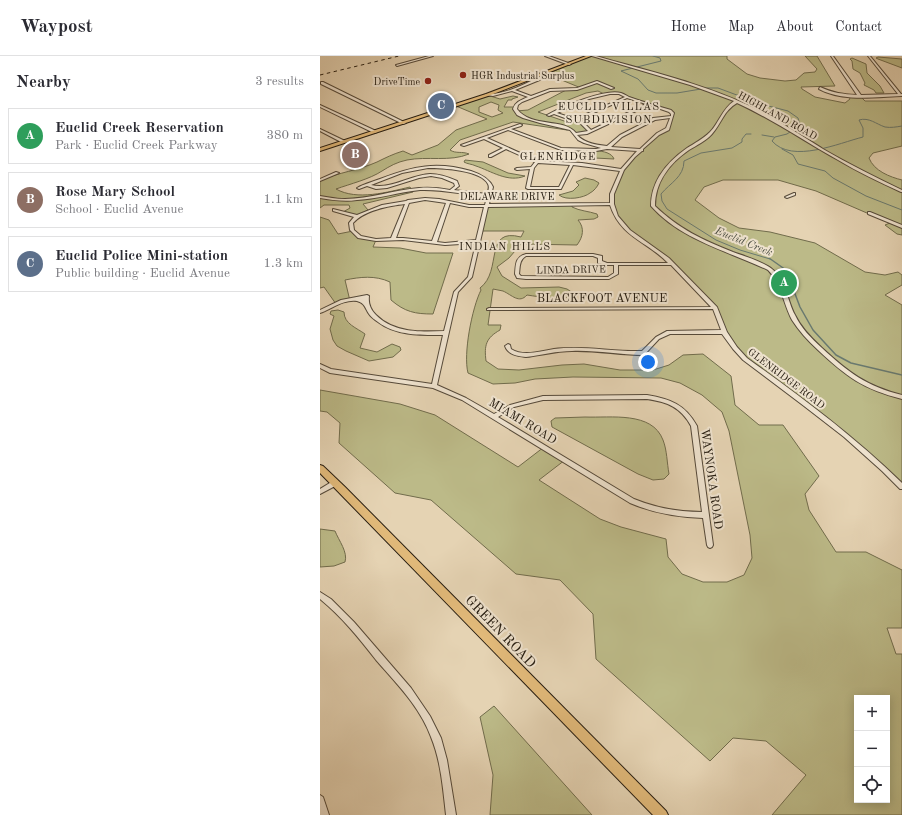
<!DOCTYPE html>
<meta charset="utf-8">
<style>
:root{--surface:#fff;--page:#f7f7f7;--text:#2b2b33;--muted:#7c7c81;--line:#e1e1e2;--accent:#b45309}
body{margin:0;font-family:"Old Standard TT",serif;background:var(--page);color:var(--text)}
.controls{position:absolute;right:12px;bottom:12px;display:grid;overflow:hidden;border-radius:0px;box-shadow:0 2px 10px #0003}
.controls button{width:36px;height:36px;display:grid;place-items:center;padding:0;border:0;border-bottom:1px solid var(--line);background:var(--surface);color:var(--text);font:20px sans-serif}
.you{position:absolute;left:328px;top:306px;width:14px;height:14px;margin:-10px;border:3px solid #fff;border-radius:50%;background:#1a73e8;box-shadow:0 0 0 6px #1a73e833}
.badge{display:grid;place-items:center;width:26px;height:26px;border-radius:50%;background:var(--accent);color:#fff;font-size:13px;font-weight:700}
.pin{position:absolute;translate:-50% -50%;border:2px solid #fff;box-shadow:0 1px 4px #0006}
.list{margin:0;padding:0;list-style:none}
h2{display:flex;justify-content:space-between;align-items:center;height:52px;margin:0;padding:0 16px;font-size:17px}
h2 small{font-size:13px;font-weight:400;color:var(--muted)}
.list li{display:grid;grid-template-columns:26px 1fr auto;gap:12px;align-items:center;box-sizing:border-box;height:56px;margin:0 8px 8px;padding:0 8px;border:1px solid var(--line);border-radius:0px}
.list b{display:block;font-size:15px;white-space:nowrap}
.list p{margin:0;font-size:13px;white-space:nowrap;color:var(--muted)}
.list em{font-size:13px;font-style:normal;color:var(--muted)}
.icon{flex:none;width:22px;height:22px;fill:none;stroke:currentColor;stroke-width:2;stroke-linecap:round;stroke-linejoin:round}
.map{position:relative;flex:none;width:582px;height:759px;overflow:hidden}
header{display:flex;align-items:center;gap:24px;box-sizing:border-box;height:56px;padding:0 20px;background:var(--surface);border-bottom:1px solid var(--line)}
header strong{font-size:19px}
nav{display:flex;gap:22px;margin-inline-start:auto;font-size:14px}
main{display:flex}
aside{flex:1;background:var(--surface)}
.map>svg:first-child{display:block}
.green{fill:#bcba88;stroke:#716c4c;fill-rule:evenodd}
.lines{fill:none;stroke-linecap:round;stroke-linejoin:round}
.stream-far1{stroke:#69796f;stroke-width:1}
.stream{stroke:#69796f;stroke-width:1.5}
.minor-casing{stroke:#564a3a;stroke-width:2}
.major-casing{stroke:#261d11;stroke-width:2}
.minor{fill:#eee2ce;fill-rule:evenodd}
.major{fill:#e2ba7a;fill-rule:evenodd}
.rail{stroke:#261d11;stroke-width:1;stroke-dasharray:3.5 3.5;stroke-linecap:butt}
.poi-dot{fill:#8f2418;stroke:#eee2ce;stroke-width:1.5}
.labels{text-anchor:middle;stroke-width:4;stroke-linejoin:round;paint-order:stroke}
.far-poi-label{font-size:10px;fill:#261d11;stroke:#eee2ce;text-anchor:start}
.far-street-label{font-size:10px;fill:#261d11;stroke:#eee2ce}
.far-neighbourhood-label{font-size:11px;letter-spacing:1px;fill:#261d11;stroke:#eee2ce}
.far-water-label{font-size:11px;font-style:italic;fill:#484b40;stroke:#eee2ce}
.street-label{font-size:12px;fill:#261d11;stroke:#eee2ce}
.near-street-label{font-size:14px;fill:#261d11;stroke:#eee2ce}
</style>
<header>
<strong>Waypost</strong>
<nav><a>Home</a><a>Map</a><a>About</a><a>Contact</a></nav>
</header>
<main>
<aside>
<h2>Nearby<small>3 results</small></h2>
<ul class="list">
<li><span class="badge" style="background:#2e9e5b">A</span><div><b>Euclid Creek Reservation</b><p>Park · Euclid Creek Parkway</p></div><em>380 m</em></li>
<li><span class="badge" style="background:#8d6e63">B</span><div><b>Rose Mary School</b><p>School · Euclid Avenue</p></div><em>1.1 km</em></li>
<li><span class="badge" style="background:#5c6f8a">C</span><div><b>Euclid Police Mini-station</b><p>Public building · Euclid Avenue</p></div><em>1.3 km</em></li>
</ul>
</aside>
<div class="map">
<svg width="582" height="759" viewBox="0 0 582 759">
<rect width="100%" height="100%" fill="#e5d3b3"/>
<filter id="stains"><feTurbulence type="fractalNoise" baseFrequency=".005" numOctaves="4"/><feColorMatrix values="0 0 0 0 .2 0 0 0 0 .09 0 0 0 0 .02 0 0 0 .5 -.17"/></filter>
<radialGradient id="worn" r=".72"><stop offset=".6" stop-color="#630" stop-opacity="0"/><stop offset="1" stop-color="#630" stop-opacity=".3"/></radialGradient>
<g class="green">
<path d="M269 0H407V3L427 18 440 22 465 25 476 24 484 17 495 16 497 13 485 0H497L515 30 481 31 482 33 495 41 525 47 530 43 528 39H539L545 45H582V90L553 97 549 102C554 115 570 121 582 124V179L577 178 565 169 570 167 496 135 458 124H403L384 131 375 144 399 162 419 172 450 176 495 187 545 216 565 219 578 216 582 219V229L565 239 582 249V432L545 395 425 303 409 284 396 253 347 203 315 180 296 160 292 138 297 124 308 107 338 78 347 75 353 58 350 55 298 37 284 38 278 35 266 37 218 56 250 67 257 65 270 75 255 78 251 73 247 74 193 66 140 84 130 94C136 98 142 95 149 98 130 106 107 100 87 104 77 106 70 110 62 115 50 123 30 128 16 133 37 145 68 136 90 131L93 136 43 148 48 154 37 160 23 156 30 152 29 149H4L0 152V124C18 117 39 114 57 106 65 102 73 98 83 95L92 99 118 89 136 74 167 63 136 50 167 39 180 43 193 40 198 41 192 43V44H188L184 51H195L196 55 208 54 248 33 261 32 227 18ZM171 46 179 49 178 54 183 57 172 61 159 56V51Z"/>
<path d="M558 1 582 3V12L558 3 556 2Z"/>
<path d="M532 2 546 8 547 17 560 30 564 37H556L554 34 544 29 545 27 540 17 533 13 532 5 530 3Z"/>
<path d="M277 95C283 95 292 97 294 103L256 101 258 100 270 99Z"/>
<path d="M145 104 163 106 188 117 205 120C188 127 171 115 156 110 152 108 147 108 144 106Z"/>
<path d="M265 122 274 124 279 127C277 131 274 135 270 137 264 142 246 145 239 139L253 135 259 129 256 126Z"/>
<path d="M252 149V151C260 155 268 155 277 158L278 161 274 163 258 164C265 172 263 181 257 189L201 188 189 202 177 211 182 220 201 232 239 231 247 233 256 239C244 245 220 241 207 239 199 248 192 239 183 235 180 234 176 234 173 233L168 269H181L180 274C166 282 164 289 166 305L178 313 199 314 242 309 264 308 300 314H333L349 309 363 299 383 298 411 320 415 349 439 369H463L499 420 485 438 489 454 516 496H546L582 514V572H567L576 598H582V759H452L486 719 446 685 413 682 390 705 276 603 273 558 240 524 196 518 111 444 75 437 19 387 20 367 7 356 0 355V334L80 348 115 359 198 411 224 391 245 404 219 424 280 463 301 471 346 483 348 501 362 518 383 526H407L424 519 432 502 430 479 409 375 402 356 382 339 360 327 341 322 253 321 215 323 195 327 173 328 148 317C143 298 152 252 161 234L160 232C183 215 163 171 201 181L204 175H161L167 150ZM537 642H567V744H537Z"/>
<path d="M0 161 9 164 18 178 33 175 40 181 56 184 53 191 80 192 106 197H133L113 258C95 258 85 256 71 244L70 226C55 219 40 221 25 224L30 245 16 248 4 231 0 232Z"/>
<path d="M18 254 24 256C24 268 37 272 45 278L40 292 57 296 72 288 80 291 81 294 73 301 49 305 26 295 17 290 13 284 10 273 14 260 10 258 11 255Z"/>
<path d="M265 361C291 362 332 355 343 384 347 394 347 407 349 418L344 423 333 424 318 418 232 371 231 365 235 362Z"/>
<path d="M0 473 15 475C19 485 28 496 25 506L14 510 0 511Z"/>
<path d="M174 650 272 759H170L173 719 160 661Z"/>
</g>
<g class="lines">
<g class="stream-far1">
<path d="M333 0 340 2 341 5 301 15 318 23 328 34 336 37H357L387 32H398L441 48 468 55 478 62 480 69 467 78 455 81 452 85C472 108 519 87 543 81V72L539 64C549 61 556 68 565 71 571 72 576 71 582 70"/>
<path d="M431 78H426L422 83V86L412 92 381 97 364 105C364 121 350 127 341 138L342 145 347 153 396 184 420 194 450 203"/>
<path d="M442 79 454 81"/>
<path d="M462 93 473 99 478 108 505 115 513 122 546 140 582 154"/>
</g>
<path class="stream" d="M449 202 466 214 480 251 493 274 516 299 531 307 582 319"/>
<g class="minor-casing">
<g id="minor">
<path d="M109 0H113L77 10 76 9Z"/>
<path d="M225 0H229L251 8 249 9Z"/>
<path d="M272 0H276C328 15 381 27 430 50 455 62 479 78 503 93 529 108 555 121 582 134V136H581C559 126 538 116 518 104 484 85 452 63 417 47 404 54 401 68 392 78 386 85 377 89 369 94 350 107 335 126 335 150 359 173 383 184 413 196 424 200 444 206 452 213 466 224 467 244 475 259 481 272 491 282 502 292 528 316 546 330 582 339V343C543 333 527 321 498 294 488 285 479 275 472 264 463 247 462 228 448 214 408 195 361 184 331 150 331 125 347 106 367 92 375 87 383 83 390 76 399 67 402 53 414 45L370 29Z"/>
<path d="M511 0H513L541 39 578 38 548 0H550L581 38H582V40C555 41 523 46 499 33L500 31C513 37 523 38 537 39Z"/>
<path d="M220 18 223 21 222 23 195 34 211 40 230 33 257 32 277 25 294 32 291 33 277 27 257 34 230 35 202 46 198 49 197 53C211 72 245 62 256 77L268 75 261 68 234 58 229 60 227 59C241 51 286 32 301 37 304 38 307 40 309 41 323 46 337 50 351 54L354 57 349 74 339 79 323 93V95H322L315 101 304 114 294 138V148L298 160 310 174 349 202 397 251 407 276 417 291 427 302C481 341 534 380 582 427V433H580L562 415 524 381 484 350 423 304 413 293 402 278H350L339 283 325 298 323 299C299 299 276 294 252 295 237 295 222 299 206 301 198 300 188 299 185 290L188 288 190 289 191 293C204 301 220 295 234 293 263 289 292 296 322 295L336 281 347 275 401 274 393 253 167 254V253L169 252 391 251 351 209H298V218L289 223H206L197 222 195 218C196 208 195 201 206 198H273L282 200V205L287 207H348C327 185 301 182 290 149L168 151 152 221 138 236 117 329 146 342 174 358 190 349 223 340 327 339C350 343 365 348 377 370L393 489 392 491 390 492 388 491 387 489 383 462C357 461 333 457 310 447L142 344 113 332 10 317 0 312V308L11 313 112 328 123 279C102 279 76 280 58 266 55 264 51 261 49 258 45 252 45 247 37 245 23 243 12 253 0 257V254L21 244 47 239 49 240C48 248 51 254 56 259 74 277 101 276 124 275L134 236 148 221 156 187 125 189 83 184 56 185 38 182 30 174 29 167 34 161 13 155V153L37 159 62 149 86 145 88 144 105 142 119 143 149 149H165L167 140C144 139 123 133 100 134 79 136 58 143 37 144 24 146 12 144 0 142V140C8 141 16 143 25 143 50 143 74 134 99 132 110 131 120 132 130 134L135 130 134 127 122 122 111 120 99 122 67 132 56 133 47 130 39 133 37 132C44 128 52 126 60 123 93 110 117 105 151 115 160 118 169 122 173 131L169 148 290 147V138L300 115 253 109 241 133H208L206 132 210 113 197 114 195 113 197 112 211 111 215 106 186 93 171 101H169V99L183 92 164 83 144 90 141 89 200 68 202 69 201 70 191 73 241 92 276 93 281 92 264 87 258 84 250 74 220 67 203 62 197 59 193 53C195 46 201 44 208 41L192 35 173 40 165 39 167 38C186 39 203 28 220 21L219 19ZM290 38H299L305 41 255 63 237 57 269 43ZM307 42 326 48 271 74 263 66 258 64ZM329 49 349 56 351 58V60L333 62 300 79 287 90C277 89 264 87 257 79L267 78ZM350 62 346 72 337 77 320 93 291 91 302 81 335 64ZM188 74 241 94 276 95 287 93 317 95 301 113 262 107 218 105 167 82ZM218 107 250 109 239 131H210L214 112ZM108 112C122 112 161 114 168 128 170 132 168 135 167 138L134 134 139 130 137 125C128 121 120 118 110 118 90 119 71 134 51 129L82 117ZM105 144 126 147 112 185 83 182H76L89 147ZM130 147 149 151H164L156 184 125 187 117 186ZM85 148 71 182 56 183 41 180 34 174 33 167C45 154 68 150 85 148ZM206 200H273L278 202V207L287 209H294V217L288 221 201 220 199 218C200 211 199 204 206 200ZM327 343C347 346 361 351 371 370L382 456C359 456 336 452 314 443L178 361 194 351 223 344Z"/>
<path d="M1 26H3L86 67 83 68 1 28Z"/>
<path d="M0 49 56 75 57 76 54 77 0 51Z"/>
<path d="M0 73 25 85 26 86 23 87 0 75Z"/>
<path d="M16 116 19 117 0 125V123Z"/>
<path d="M474 137H475V139L467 142 465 141Z"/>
<path d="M548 156H550L582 169V172L548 158Z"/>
<path d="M13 425H17L18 427 17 429 0 438V433Z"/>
<path d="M0 536 11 543 34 566 91 632 110 660 121 682 127 704 136 759H126C123 733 121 705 111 681 100 651 77 628 56 604 39 582 22 561 0 543Z"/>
<path d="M0 739 3 741 9 759H0Z"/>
</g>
</g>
<g class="major-casing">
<g id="major">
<path d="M266 0H271L168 40 0 95V92L166 38Z"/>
<path d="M0 409 3 410 25 431 346 755 348 759H333L0 417Z"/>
</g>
</g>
<use href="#minor" class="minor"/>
<use href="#major" class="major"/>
<path class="rail" d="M0 19 79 0"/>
</g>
<g class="poi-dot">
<circle cx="143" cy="19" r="4"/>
<circle cx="108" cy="25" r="4"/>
</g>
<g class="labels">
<g class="far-poi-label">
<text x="151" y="23">HGR Industrial Surplus</text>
<text x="100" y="29" text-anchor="end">DriveTime</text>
</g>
<g class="far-street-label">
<text transform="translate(458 59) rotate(29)" y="4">HIGHLAND ROAD</text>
<text x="187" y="144">DELAWARE DRIVE</text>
<text transform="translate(251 213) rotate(-1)" y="4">LINDA DRIVE</text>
<text transform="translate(467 322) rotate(37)" y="4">GLENRIDGE ROAD</text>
</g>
<g class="far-neighbourhood-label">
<text x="289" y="54">EUCLID VILLAS<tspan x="289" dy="13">SUBDIVISION</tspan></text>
<text x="238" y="104">GLENRIDGE</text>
<text x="185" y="194">INDIAN HILLS</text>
</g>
<g class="far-water-label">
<text transform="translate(424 185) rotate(22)" y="4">Euclid Creek</text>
</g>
<g class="street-label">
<text x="282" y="246">BLACKFOOT AVENUE</text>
<text transform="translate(203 365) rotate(31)" y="4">MIAMI ROAD</text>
<text transform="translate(392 423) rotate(82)" y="4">WAYNOKA ROAD</text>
</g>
<g class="near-street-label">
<text transform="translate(181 575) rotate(46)" y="5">GREEN ROAD</text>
</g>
</g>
<rect width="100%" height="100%" filter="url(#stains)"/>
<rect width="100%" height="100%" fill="url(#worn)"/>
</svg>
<div class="controls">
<button>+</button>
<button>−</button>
<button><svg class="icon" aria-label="locate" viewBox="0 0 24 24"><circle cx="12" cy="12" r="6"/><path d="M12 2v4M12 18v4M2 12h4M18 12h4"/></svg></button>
</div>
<div class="you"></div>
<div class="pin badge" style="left:464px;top:227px;background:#2e9e5b">A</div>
<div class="pin badge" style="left:35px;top:99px;background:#8d6e63">B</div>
<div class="pin badge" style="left:121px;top:50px;background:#5c6f8a">C</div>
</div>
</main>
